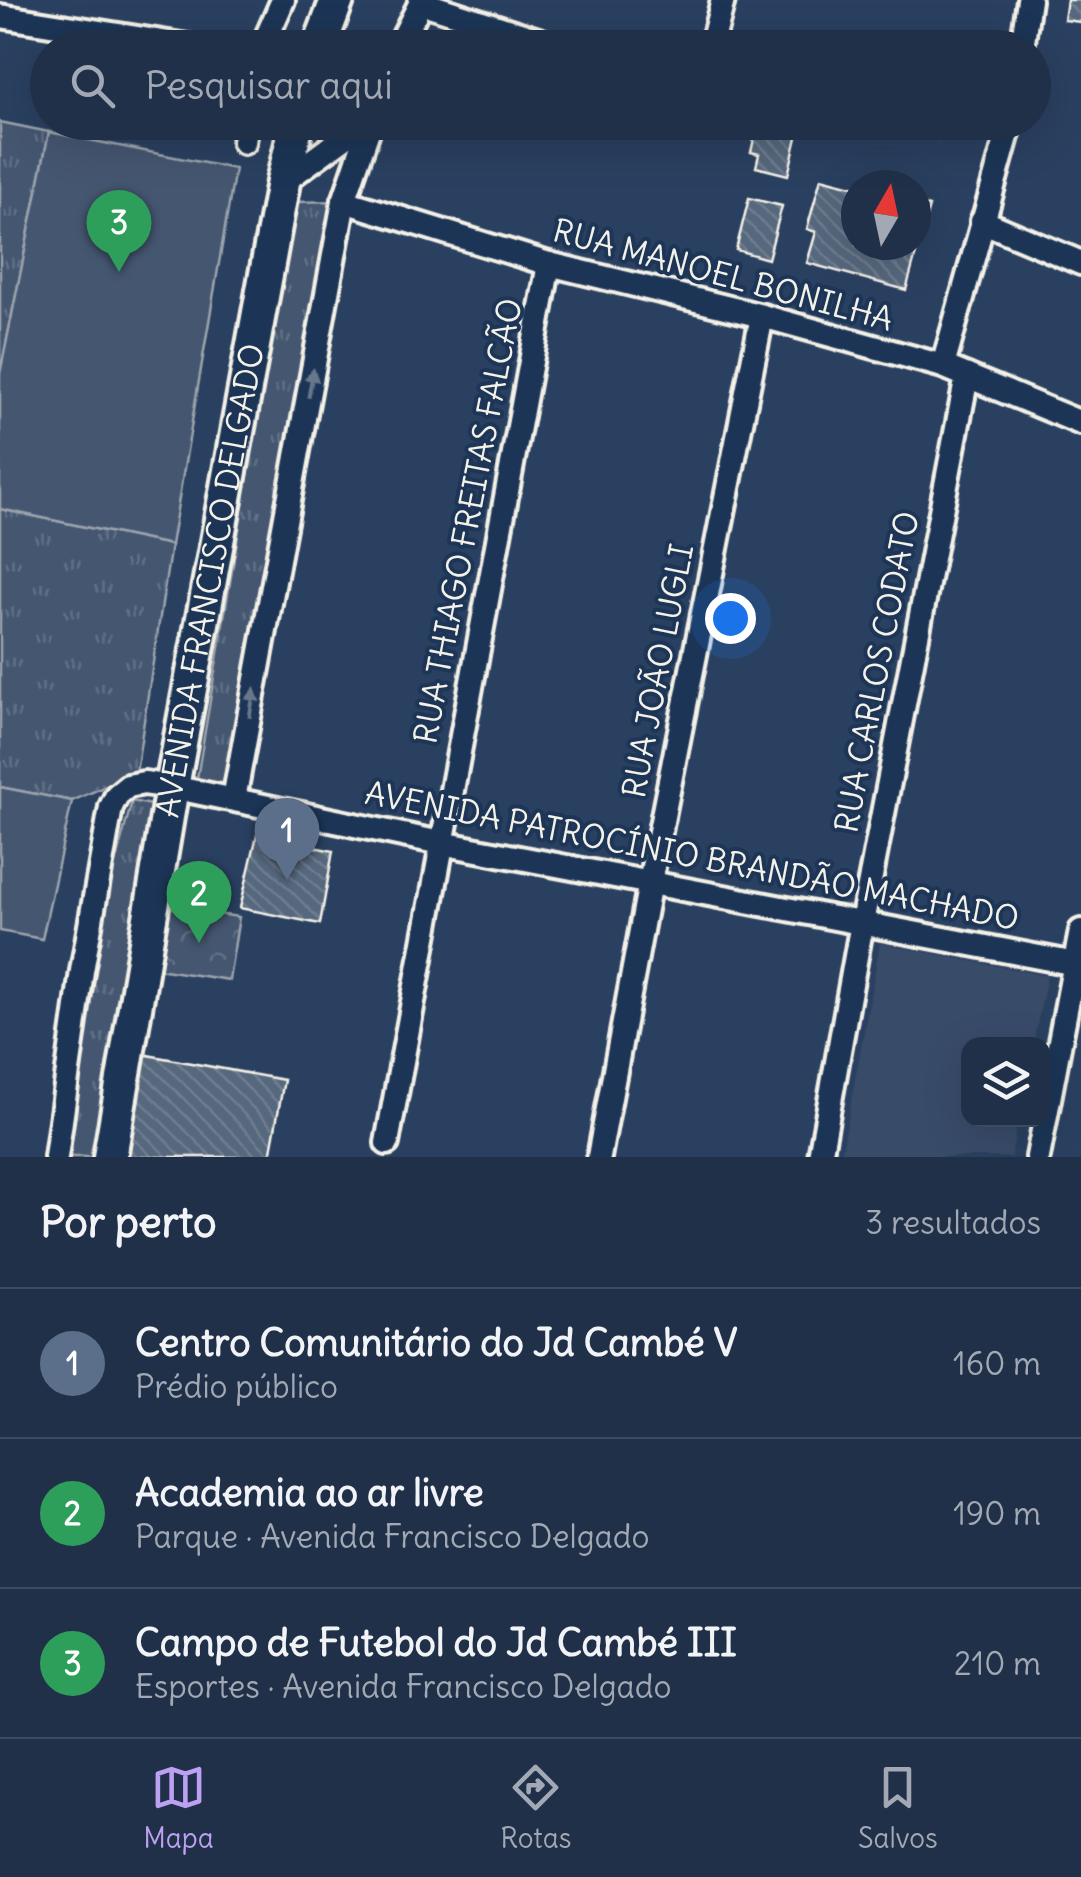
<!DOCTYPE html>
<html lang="pt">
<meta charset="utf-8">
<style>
:root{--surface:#203048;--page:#2d3c52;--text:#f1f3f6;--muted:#a2a9b4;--line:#3d4b60;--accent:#bca0f2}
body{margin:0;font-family:Delius,sans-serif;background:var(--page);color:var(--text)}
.controls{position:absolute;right:30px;bottom:30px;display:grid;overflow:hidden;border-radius:20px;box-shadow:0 10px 40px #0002}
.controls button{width:90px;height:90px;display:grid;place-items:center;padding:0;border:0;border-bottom:2px solid var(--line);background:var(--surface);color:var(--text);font:50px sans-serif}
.compass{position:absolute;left:841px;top:170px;width:90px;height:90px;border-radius:50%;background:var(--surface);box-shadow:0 10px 40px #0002;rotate:9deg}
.you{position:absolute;left:730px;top:618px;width:35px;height:35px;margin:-25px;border:8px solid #fff;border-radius:50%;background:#1a73e8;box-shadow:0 0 0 15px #1a73e833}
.badge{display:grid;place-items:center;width:65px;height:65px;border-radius:50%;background:var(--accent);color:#fff;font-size:32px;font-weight:700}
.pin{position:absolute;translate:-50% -82px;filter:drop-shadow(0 2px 5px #0008)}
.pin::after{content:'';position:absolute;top:52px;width:35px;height:30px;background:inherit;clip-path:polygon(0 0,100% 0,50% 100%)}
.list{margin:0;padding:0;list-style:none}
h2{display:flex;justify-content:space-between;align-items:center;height:130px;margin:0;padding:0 40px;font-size:42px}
h2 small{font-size:32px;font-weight:400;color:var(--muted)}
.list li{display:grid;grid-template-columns:65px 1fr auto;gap:30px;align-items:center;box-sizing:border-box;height:150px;padding:0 40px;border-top:2px solid var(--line)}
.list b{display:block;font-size:38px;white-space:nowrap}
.list p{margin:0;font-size:32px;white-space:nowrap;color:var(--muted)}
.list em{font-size:32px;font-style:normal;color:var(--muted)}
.icon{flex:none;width:55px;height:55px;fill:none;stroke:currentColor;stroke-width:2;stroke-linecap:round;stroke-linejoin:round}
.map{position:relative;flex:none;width:1081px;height:1157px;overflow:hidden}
.search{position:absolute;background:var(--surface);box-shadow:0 10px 40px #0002;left:30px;right:30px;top:30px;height:110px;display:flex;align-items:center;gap:25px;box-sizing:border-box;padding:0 35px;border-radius:55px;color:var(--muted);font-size:38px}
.sheet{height:580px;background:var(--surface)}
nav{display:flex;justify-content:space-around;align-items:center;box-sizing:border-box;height:140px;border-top:2px solid var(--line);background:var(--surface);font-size:28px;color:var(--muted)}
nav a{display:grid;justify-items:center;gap:5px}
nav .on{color:var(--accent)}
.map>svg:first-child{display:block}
.built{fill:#374c69}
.grass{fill:url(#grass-tufts);stroke:#9ca4ac;stroke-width:2.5}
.park{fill:url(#park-crowns);stroke:#9ca4ac;stroke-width:2.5}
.pitch{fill:#445771;stroke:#9ca4ac;stroke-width:2.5}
.building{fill:url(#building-back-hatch);stroke:#f4f1e8;stroke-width:2.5}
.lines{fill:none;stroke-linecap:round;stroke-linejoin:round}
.minor-casing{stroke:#f4f1e8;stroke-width:30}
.secondary-casing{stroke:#f4f1e8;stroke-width:40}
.minor{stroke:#1d3557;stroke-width:22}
.secondary{stroke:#1d3557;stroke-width:32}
.oneway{fill:#68778a}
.labels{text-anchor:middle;stroke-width:8;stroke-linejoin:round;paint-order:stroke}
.street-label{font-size:32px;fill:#f4f1e8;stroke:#1d3557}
</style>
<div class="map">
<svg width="1081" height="1157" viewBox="0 0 1081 1157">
<defs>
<pattern id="grass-tufts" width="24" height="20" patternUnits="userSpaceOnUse" patternTransform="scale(2.5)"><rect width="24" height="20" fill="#445771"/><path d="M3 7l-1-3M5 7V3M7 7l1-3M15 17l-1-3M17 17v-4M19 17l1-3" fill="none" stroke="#607085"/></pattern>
<pattern id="park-crowns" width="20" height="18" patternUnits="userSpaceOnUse" patternTransform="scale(2.5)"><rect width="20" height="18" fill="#445771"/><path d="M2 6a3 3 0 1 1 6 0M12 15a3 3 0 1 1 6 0" fill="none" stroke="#607085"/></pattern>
<pattern id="building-back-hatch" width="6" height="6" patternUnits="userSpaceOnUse" patternTransform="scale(2.5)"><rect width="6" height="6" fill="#56677d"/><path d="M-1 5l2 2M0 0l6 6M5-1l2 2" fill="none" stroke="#6f7d8f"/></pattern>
</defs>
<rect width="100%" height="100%" fill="#2a4060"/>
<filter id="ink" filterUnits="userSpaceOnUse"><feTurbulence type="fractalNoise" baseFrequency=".01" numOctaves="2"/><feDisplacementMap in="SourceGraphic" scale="20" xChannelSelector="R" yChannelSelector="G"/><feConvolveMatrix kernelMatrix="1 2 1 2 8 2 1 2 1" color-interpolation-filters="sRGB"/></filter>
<g filter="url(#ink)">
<path class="built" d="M880 943 1047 976 1033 1044H968V1120H1018L1011 1157H841Z"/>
<g class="grass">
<path d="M0 122 49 132 0 374Z"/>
<path d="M344 201 232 797 195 790 294 202Z"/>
<path d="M0 509 171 545 136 773 72 801 0 787Z"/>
<path d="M132 801 160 807 96 1157H50L83 982Z"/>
</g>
<path class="park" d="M169 907 239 917 229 980 157 969Z"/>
<g class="pitch">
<path d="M49 132 235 169 171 545 0 509V374Z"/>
<path d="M0 787 72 801 42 939 0 931Z"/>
</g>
<g class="building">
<path d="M1067 0H1081V22L1064 20Z"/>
<path d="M758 122H772L799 129 788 175 756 167 759 154 751 152Z"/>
<path d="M866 122H942L938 139Z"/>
<path d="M821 178 856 187V245H916V204L929 207 906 290 807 263 816 232 807 229Z"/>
<path d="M749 198 782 206 768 259 736 250Z"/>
<path d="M257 835 333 851 320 924 240 908Z"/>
<path d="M142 1054 284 1080 270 1157H121Z"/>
</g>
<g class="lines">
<g class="minor-casing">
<g id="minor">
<path d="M420 2 563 48"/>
<path d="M0 16 200 48"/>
<path d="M262 48 283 0"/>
<path d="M398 48 422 0"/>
<path d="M711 48 723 0"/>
<path d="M1022 48 1029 0"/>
<path d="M244 142 247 122"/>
<path d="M283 182 365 122"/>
<path d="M344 201 549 264 762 316 943 366 1081 423"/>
<path d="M982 221 1081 263"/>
<path d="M943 366 1011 122"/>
<path d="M234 799 344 201 371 122"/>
<path d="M387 1143 549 264"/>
<path d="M56 1157 82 971 111 807 117 795 128 786 144 783 172 787 441 843 1081 965"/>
<path d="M599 1157 650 882 762 316"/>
<path d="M820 1157 862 923 967 376"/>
<path d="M1038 1157 1081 931"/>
</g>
</g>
<g class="secondary-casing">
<g id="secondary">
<path d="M319 48 337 0"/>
<path id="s1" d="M110 1157 172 787 283 182 297 122"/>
</g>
</g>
<use href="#minor" class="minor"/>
<use href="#secondary" class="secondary"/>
</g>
<defs><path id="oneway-solid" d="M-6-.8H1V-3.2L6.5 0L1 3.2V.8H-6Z" transform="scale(2.5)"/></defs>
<g class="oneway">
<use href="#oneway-solid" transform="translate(311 383) rotate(-80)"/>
<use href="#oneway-solid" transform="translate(252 703) rotate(-80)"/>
</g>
</g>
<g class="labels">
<g class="street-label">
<text transform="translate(723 275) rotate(15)" y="11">RUA MANOEL BONILHA</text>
<text transform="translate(468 521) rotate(-79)" y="11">RUA THIAGO FREITAS FALCÃO</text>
<text dy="11" stroke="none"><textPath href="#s1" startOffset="585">AVENIDA FRANCISCO DELGADO</textPath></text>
<text transform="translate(658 671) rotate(-79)" y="11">RUA JOÃO LUGLI</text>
<text transform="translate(877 672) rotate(-79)" y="11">RUA CARLOS CODATO</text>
<text transform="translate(692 856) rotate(11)" y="11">AVENIDA PATROCÍNIO BRANDÃO MACHADO</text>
</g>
</g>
</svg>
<div class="controls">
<button><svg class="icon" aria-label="layers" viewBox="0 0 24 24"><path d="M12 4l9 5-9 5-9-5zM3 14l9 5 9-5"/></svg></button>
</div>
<svg class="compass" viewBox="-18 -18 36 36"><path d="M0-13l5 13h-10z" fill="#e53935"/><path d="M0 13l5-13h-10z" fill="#a2a9b4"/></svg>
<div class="you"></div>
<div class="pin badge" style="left:287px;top:880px;background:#5c6f8a">1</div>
<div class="pin badge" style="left:199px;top:943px;background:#2e9e5b">2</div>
<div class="pin badge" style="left:119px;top:272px;background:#2e9e5b">3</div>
<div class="search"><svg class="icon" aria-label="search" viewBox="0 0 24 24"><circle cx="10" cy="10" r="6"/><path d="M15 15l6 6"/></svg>Pesquisar aqui</div>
</div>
<section class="sheet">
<h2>Por perto<small>3 resultados</small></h2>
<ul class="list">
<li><span class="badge" style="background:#5c6f8a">1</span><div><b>Centro Comunitário do Jd Cambé V</b><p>Prédio público</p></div><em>160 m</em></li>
<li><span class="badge" style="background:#2e9e5b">2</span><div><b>Academia ao ar livre</b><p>Parque · Avenida Francisco Delgado</p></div><em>190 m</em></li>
<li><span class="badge" style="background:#2e9e5b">3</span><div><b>Campo de Futebol do Jd Cambé III</b><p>Esportes · Avenida Francisco Delgado</p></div><em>210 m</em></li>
</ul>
</section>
<nav>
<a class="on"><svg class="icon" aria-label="map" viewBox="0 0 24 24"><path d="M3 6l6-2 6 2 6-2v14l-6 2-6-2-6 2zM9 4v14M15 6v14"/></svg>Mapa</a>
<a><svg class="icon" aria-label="directions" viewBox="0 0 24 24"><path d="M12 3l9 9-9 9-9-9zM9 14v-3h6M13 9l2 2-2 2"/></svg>Rotas</a>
<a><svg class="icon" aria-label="saved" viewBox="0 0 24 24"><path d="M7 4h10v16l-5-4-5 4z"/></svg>Salvos</a>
</nav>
